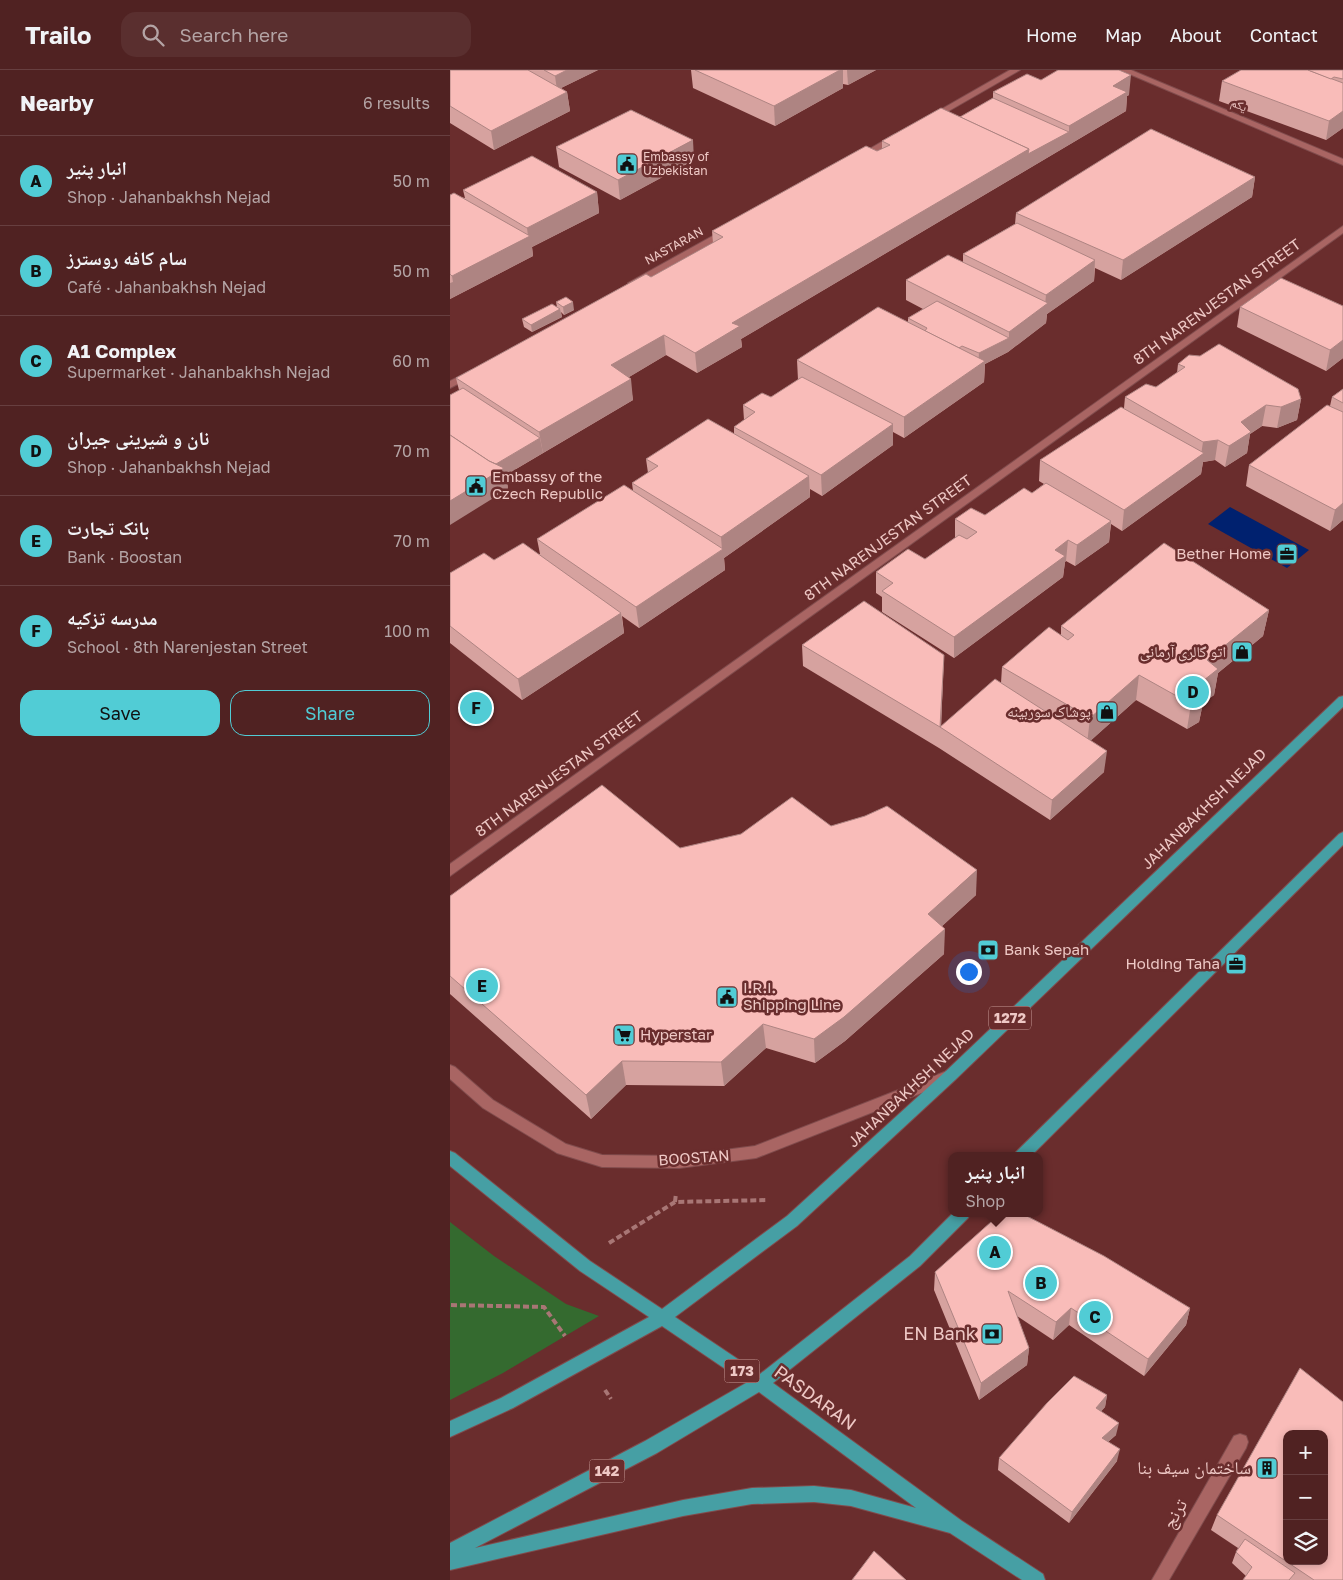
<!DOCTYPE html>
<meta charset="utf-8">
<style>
:root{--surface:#502222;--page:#5a2f2f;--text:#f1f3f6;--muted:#b4a4a5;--line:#673f40;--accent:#51ccd5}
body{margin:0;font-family:"Golos Text","Noto Naskh Arabic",sans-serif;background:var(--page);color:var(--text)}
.controls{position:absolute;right:15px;bottom:15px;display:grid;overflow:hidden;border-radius:10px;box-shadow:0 2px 8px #0003}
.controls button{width:45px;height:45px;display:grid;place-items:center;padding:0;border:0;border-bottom:1px solid var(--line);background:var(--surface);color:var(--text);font:25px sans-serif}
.you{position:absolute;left:518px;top:901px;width:18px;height:18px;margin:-12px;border:4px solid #fff;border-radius:50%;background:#1a73e8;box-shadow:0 0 0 8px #1a73e833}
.badge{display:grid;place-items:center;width:32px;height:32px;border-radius:50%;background:var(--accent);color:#111;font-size:16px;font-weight:700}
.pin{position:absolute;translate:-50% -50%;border:2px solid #fff;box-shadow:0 1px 5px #0006}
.popup{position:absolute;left:498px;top:1082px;width:95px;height:65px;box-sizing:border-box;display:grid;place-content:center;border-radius:10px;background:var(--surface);filter:drop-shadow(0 1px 4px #0005);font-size:16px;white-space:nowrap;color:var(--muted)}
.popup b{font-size:19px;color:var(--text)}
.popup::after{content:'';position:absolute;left:50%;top:100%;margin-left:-10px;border:10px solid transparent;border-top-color:var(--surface)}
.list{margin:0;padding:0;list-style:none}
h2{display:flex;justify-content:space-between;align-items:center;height:65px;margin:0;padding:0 20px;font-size:21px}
h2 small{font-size:16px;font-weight:400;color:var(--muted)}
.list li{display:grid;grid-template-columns:32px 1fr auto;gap:15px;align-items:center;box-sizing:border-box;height:90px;padding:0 20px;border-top:1px solid var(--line)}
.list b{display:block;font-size:19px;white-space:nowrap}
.list p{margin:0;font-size:16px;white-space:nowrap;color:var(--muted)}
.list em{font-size:16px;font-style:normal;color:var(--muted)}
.actions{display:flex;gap:10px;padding:15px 20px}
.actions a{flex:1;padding:11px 0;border:1px solid var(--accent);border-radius:15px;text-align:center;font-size:18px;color:var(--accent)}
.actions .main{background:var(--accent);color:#111}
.icon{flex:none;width:28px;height:28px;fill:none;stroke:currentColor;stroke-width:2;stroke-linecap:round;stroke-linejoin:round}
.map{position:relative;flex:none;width:893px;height:1510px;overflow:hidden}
header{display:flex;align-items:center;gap:30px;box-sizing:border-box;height:70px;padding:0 25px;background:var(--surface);border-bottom:1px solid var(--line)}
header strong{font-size:24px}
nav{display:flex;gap:28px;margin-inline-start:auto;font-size:18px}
.search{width:350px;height:45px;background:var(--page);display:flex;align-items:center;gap:12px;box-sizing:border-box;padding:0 18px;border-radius:15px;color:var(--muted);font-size:19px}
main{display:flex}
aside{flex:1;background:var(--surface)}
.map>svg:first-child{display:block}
.green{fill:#346a2f}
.water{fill:#00216f}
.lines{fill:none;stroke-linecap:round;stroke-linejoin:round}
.minor-casing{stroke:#804c4d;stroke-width:2}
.major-casing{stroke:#804c4d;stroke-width:2}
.path{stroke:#a87675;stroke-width:4;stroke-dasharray:6 3;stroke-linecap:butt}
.minor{fill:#a96563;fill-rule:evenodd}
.major{fill:#469fa4;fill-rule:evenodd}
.wall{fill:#d6a29f}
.shaded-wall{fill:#ae8482}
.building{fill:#f9bcb9;stroke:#ae8482;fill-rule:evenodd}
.labels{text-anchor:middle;stroke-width:5;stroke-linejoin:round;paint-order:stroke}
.far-street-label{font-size:12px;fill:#eec8c5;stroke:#6a2d2d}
.far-poi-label{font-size:12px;fill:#eec8c5;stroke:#6a2d2d;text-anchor:start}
.shield{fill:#6a2d2d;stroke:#c69a97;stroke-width:1}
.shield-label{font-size:14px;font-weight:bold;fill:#eec8c5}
.street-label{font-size:15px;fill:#eec8c5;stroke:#6a2d2d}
.poi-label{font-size:15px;fill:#eec8c5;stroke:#6a2d2d;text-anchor:start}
.near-poi-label{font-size:18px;fill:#eec8c5;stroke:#6a2d2d;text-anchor:end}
.near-street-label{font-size:18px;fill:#eec8c5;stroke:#6a2d2d}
</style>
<header>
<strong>Trailo</strong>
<div class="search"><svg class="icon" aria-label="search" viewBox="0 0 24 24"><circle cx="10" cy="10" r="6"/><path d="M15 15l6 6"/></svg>Search here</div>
<nav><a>Home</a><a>Map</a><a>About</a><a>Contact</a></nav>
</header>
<main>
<aside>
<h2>Nearby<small>6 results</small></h2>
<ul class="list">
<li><span class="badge">A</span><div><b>انبار پنیر</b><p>Shop · Jahanbakhsh Nejad</p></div><em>50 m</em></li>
<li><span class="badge">B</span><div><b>سام کافه روسترز</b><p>Café · Jahanbakhsh Nejad</p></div><em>50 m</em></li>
<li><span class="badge">C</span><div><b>A1 Complex</b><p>Supermarket · Jahanbakhsh Nejad</p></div><em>60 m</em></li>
<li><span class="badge">D</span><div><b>نان و شیرینی جیران</b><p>Shop · Jahanbakhsh Nejad</p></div><em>70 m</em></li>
<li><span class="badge">E</span><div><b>بانک تجارت</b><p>Bank · Boostan</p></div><em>70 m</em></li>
<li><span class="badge">F</span><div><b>مدرسه تزکیه</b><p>School · 8th Narenjestan Street</p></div><em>100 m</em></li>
</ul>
<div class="actions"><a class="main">Save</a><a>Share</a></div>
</aside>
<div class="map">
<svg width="893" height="1510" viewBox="0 0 893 1510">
<rect width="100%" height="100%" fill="#6a2d2d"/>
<path class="green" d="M0 1152 44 1186 116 1234 149 1246 53 1303 0 1330Z"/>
<path class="water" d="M780 437 859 480 837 498 758 454Z"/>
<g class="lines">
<g class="minor-casing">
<g id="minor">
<path d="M560 0H570L483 50 476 48Z"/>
<path d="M670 0H681L893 89V95Z"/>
<path d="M445 64 449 67 448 69 411 90 404 88Z"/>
<path d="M893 156V163L0 806V794Z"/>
<path d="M277 158 280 159V163L186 215H180L178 213Z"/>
<path d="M22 300 25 301V305L0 318V311Z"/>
<path d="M0 995 5 997 43 1030 116 1074 152 1085 229 1086 305 1076 497 1001 502 1003 504 1007 502 1011 306 1088 229 1098 152 1097 107 1083 33 1038 0 1009Z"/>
<path d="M790 1364 796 1366 798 1372 796 1378 719 1510H702L784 1366Z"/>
</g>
</g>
<g class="major-casing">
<g id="major">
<path d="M893 626V637L505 1010 347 1156 225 1247 310 1304 460 1186 503 1143H520L518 1148 470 1196 323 1313 512 1451 593 1504 595 1510H572L500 1463 401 1436 364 1432 302 1434 233 1446 0 1500V1473L195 1371 296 1313 212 1256 63 1338 0 1367V1351L51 1328 199 1247 130 1201 0 1096V1081L5 1083 140 1191 212 1239 337 1146 495 1002 889 627ZM309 1322 466 1438 401 1420 364 1416 302 1418 233 1430 25 1478 207 1383Z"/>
<path d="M893 762V775L581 1086H564L566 1082 889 764Z"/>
</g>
</g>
<g class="path">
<path d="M225 1132 226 1123"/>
<path d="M159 1173 225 1132 318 1130"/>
<path d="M1 1235 94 1237 115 1266"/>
<path d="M155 1320 161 1329"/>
</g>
<use href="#minor" class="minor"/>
<use href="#major" class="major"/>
</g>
<g class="wall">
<path d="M0 0H148L111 18 117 22 120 41 44 80 0 53Z"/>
<path d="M241 0H426L398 15 393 14V18L325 56 243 18Z"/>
<path d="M893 0V58L876 70 769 31 772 11Z"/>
<path d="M591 10 679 25 677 26 676 41 291 269 292 277 247 303 216 285 179 307 183 330 56 405 58 419 9 320 6 308 201 207 263 173 262 161 432 79V71L510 47 543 28V22Z"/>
<path d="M106 77 244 90 170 130 109 97Z"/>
<path d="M805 107 802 127 671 210 645 198 644 211 597 244 596 253 558 282 535 294 534 312 454 368 443 362V375L372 426 360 419V427L274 488 275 500 189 558 172 546 174 563 72 630 0 573V503L44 490 90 484 87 469 183 421 182 413 198 403 196 389 284 364V357L294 350 293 335 321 327 348 310 347 290 458 252V248L473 239 456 230V210L513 192V184L565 154 566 143Z"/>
<path d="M13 120 147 122 149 143 82 177 83 186 0 229V125L15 128Z"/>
<path d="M106 232 124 240 114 245 111 242 112 247 82 262 74 257 72 249 107 237Z"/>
<path d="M893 236V288L876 301 787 257 790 237Z"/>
<path d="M728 294 851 329 847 350 827 358 812 356 800 364 797 383 775 397 765 390 753 392 751 404 672 461 661 454 659 472 625 496 616 491 615 492 613 507 504 588 432 542V527L426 523V502L475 489 505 468V449L535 445 582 423 594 414 589 411 590 390 674 338 675 327 706 317 727 303Z"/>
<path d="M893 319V450L880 461 796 416 799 395 880 336 882 327Z"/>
<path d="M819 540 813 566 768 603 764 625 753 633 749 652 737 659 686 630 640 671 654 702 600 750 489 678 353 596 352 575 494 585 491 657 551 613 552 597 611 565V556Z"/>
<path d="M381 756 526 825 492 856 494 884 395 971 365 993 316 978 274 1016 176 1015 141 1049 0 924V826L230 778Z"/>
<path d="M485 1202 740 1238 736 1255 694 1306 619 1255 603 1270 567 1246 579 1278 577 1295 529 1330 484 1220Z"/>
<path d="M657 1325 655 1337 651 1341 666 1365 658 1372 667 1391 619 1453 548 1400 549 1388Z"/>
<path d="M767 1445 893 1510H793L796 1506 782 1493 786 1482 788 1478 761 1460Z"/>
</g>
<g class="shaded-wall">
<path d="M117 0H148L107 20 105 6Z"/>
<path d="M390 0H393V18L325 56 324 36Z"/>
<path d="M397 0H426L398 15Z"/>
<path d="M681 5 679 25 677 26 676 41 291 269 292 277 247 303 245 283 282 253 579 79 619 62V56L663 16Z"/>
<path d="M117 22 120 41 44 80 41 61Z"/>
<path d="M893 41V58L876 70 879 51Z"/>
<path d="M243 70 244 90 170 130 168 110Z"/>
<path d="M805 107 802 127 671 210 673 190Z"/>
<path d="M147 122 149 143 82 177 83 186 0 229V213L3 212 2 206 78 166 77 158Z"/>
<path d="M645 190 644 211 597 244 596 253 558 282 535 294 534 312 454 368V347L528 296 529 283 559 268V262L595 235 596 225Z"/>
<path d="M123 232 124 240 114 245 113 237Z"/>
<path d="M110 239 112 247 82 262 81 255Z"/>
<path d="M214 265 216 285 164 316 161 295Z"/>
<path d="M893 270V288L876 301 880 280Z"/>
<path d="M181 309 183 330 93 383 89 362Z"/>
<path d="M851 329 847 350 827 358 831 337Z"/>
<path d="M816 335 812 356 800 364 797 383 775 397 779 376 791 352Z"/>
<path d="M443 354V375L372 426 371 405Z"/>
<path d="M90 368 93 383 56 405 58 419 0 455V431L41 397Z"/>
<path d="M768 370 765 390 753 392 751 404 672 461 674 440 751 385 753 372Z"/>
<path d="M359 406 360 427 274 488 275 500 189 558 186 537 272 480 271 467Z"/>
<path d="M893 433V450L880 461 885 440Z"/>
<path d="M661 451 659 472 625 496 627 475Z"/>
<path d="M618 470 616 491 615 492 613 507 504 588V567L605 480Z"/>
<path d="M819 540 813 566 768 603 764 625 753 633 749 652 737 659 741 634 746 631 749 614 757 590Z"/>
<path d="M171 543 174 563 72 630 68 609Z"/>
<path d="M494 585 493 606 491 658 490 657Z"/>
<path d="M689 605 686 630 637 674 640 648Z"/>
<path d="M741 609 737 631 732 614Z"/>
<path d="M657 681 654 702 600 750 602 730Z"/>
<path d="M527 800 526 825 478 869V844Z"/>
<path d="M495 859 494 884 395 971 365 993 364 969Z"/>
<path d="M313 954 316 978 274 1016 271 992Z"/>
<path d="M172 991 176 1015 141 1049 136 1025Z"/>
<path d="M621 1238 619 1255 603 1270 606 1252Z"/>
<path d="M740 1238 736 1255 694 1306 698 1289Z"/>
<path d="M579 1278 577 1295 529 1330 531 1313Z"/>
<path d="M657 1325 655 1337 644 1350 646 1338Z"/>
<path d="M669 1353 666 1365 650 1379 652 1368Z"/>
<path d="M670 1379 667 1391 619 1453 622 1442Z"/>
</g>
<g class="building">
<path d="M0 0H78L117 22 41 61 0 36Z"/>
<path d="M94 0H117L105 6Z"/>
<path d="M245 0H390L324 36Z"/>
<path d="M608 0H669L681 5 663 16 677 22 619 56 543 22 577 4 591 10Z"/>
<path d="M791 0H858L893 13V41L879 51 772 11Z"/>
<path d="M858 0H893V9L884 7 881 9Z"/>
<path d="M543 28 619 62 578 84 579 79 510 47Z"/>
<path d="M491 38 579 79 282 253 290 256 245 283 214 265 161 295 181 309 89 362 6 308 196 204 201 207 273 167 262 161 416 76 427 81 440 75 432 71Z"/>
<path d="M181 40 243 70 168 110 106 77Z"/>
<path d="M701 59 805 107 673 190 566 143Z"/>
<path d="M82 86 147 122 77 158 13 120Z"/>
<path d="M4 123 80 166 2 206 0 204V125Z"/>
<path d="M567 153 645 190 596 225 513 184Z"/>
<path d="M498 185 598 233 559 262 456 210Z"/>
<path d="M831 208 893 236V270L880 280 790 237Z"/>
<path d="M116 227 123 232 113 237 106 232Z"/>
<path d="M487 231 559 268 529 283 512 276 509 278 475 261 477 258 458 248Z"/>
<path d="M102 234 110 239 81 255 72 249Z"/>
<path d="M428 237 535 291 454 347 347 290Z"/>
<path d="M769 274 848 319 851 329 831 337 816 335 791 352 801 362 779 376 768 370 753 372 675 327 696 314 706 317 735 297 728 294 739 285 750 286Z"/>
<path d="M352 307 443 354 371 405 284 357 305 342 293 335 312 323 321 327Z"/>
<path d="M13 318 90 368 46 394 39 391 0 365V325Z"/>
<path d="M893 319V333L882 327Z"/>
<path d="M877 335 893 342V433L885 440 799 395Z"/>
<path d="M671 337 754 383 674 440 590 390Z"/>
<path d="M258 349 359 406 271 467 182 413 208 396 196 389Z"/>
<path d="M0 365 39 391 54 398 0 431Z"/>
<path d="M596 413 661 451 627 475 618 470 605 480 615 486 504 567 432 521 443 513 426 502 458 479 475 489 509 465 517 469 527 462 505 449 521 438 535 445 574 418 582 423Z"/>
<path d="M174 415 273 479 186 537 87 469Z"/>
<path d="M73 473 171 543 68 609 0 556V503L34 483 44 490Z"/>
<path d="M714 473 819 540 757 590 768 599 749 614 741 609 732 614 754 626 741 634 689 605 640 648 552 597 599 557 618 570 624 565 611 556Z"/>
<path d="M414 531 494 585 490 657 352 575Z"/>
<path d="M545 609 657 681 602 730 490 657Z"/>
<path d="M152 715 230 778 291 764 342 727 381 756 415 746 437 736 527 800 478 844 495 859 394 947 364 969 313 954 271 992 172 991 136 1025 0 906V826Z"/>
<path d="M551 1143H571L654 1186 740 1238 698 1289 621 1238 606 1252 558 1221 579 1278 531 1313 485 1202Z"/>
<path d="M850 1298 893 1332V1510H864L767 1445ZM837 1364H874V1491H837Z"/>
<path d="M624 1306 657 1325 646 1338 669 1353 652 1368 670 1379 622 1442 549 1388 597 1333Z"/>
<path d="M795 1469 845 1503 839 1510H793L802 1497 786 1482Z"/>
<path d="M424 1481 456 1510H402Z"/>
</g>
<defs>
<g id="civic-square" transform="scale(1.125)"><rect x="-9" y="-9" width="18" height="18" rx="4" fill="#51ccd5" stroke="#6a2d2d"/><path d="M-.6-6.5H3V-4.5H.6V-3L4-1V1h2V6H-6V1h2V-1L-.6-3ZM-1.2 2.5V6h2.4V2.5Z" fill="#111"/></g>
<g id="office-square" transform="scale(1.125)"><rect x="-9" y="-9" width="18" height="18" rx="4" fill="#51ccd5" stroke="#6a2d2d"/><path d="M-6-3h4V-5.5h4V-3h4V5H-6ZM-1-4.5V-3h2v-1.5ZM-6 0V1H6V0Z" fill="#111"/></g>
<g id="shop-square" transform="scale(1.125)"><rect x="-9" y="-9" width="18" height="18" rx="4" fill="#51ccd5" stroke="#6a2d2d"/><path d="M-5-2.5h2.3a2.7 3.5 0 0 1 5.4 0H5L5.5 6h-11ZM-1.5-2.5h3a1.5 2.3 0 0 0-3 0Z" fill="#111"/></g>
<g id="bank-square" transform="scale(1.125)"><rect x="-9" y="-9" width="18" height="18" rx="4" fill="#51ccd5" stroke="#6a2d2d"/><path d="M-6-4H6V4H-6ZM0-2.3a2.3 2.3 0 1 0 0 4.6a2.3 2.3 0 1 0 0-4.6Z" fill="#111"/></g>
<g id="supermarket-square" transform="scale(1.125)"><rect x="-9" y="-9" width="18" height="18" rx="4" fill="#51ccd5" stroke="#6a2d2d"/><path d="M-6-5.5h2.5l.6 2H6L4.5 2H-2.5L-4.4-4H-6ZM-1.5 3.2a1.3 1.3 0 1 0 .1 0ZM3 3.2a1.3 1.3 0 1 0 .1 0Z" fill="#111"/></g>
<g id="building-square" transform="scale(1.125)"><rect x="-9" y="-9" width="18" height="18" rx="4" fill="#51ccd5" stroke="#6a2d2d"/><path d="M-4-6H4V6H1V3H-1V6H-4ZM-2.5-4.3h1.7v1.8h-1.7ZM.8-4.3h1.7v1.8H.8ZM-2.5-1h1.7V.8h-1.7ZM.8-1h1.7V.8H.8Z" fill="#111"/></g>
</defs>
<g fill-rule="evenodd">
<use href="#civic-square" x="177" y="94"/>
<use href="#civic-square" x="26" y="416"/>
<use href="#office-square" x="837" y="484"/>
<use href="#shop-square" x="792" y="582"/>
<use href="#shop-square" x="657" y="642"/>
<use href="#bank-square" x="538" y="880"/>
<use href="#office-square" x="786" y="894"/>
<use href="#civic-square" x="277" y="927"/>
<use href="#supermarket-square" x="174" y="965"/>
<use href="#bank-square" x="542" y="1264"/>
<use href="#building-square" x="817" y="1398"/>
</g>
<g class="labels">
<g class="far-street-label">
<text transform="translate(789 35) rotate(23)" y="4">یکم</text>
<text transform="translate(224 176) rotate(-29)" y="4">NASTARAN</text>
</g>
<g class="far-poi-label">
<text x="193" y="91">Embassy of<tspan x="193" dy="14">Uzbekistan</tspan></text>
</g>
<g class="shield">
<rect x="539" y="936.5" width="42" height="23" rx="4"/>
<rect x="274.5" y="1289.5" width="35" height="23" rx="4"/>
<rect x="139.5" y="1389.5" width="35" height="23" rx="4"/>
</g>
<g class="shield-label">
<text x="560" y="953">1272</text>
<text x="292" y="1306">173</text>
<text x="157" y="1406">142</text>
</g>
<g class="street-label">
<text transform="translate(767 232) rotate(-36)" y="5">8TH NARENJESTAN STREET</text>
<text transform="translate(438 468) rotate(-36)" y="5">8TH NARENJESTAN STREET</text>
<text transform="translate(109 704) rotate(-36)" y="5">8TH NARENJESTAN STREET</text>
<text transform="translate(754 739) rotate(-44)" y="5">JAHANBAKHSH NEJAD</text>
<text transform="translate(461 1018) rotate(-43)" y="5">JAHANBAKHSH NEJAD</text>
<text transform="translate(244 1088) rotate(-4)" y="5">BOOSTAN</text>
</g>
<g class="poi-label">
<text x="42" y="412">Embassy of the<tspan x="42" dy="17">Czech Republic</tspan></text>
<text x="821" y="489" text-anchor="end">Bether Home</text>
<text x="776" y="587" text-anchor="end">اتو گالری آرمانی</text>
<text x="641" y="647" text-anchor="end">پوشاک سوربینه</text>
<text x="554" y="885">Bank Sepah</text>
<text x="770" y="899" text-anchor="end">Holding Taha</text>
<text x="293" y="923">I.R.I.<tspan x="293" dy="17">Shipping Line</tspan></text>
<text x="190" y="970">Hyperstar</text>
</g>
<g class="near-poi-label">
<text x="526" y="1270">EN Bank</text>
<text x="801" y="1404">ساختمان سیف بنا</text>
</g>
<g class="near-street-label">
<text transform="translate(365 1328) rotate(36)" y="6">PASDARAN</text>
<text transform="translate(725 1444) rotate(-60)" y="6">ترنج</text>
</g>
</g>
</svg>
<div class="controls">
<button>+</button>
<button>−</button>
<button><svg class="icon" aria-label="layers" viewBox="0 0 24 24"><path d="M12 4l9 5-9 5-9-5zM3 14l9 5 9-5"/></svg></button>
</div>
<div class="you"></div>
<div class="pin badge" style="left:545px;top:1182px">A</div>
<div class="popup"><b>انبار پنیر</b>Shop</div>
<div class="pin badge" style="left:591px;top:1213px">B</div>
<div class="pin badge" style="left:645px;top:1247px">C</div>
<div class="pin badge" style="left:743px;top:622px">D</div>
<div class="pin badge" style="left:32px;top:916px">E</div>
<div class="pin badge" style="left:26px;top:638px">F</div>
</div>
</main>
